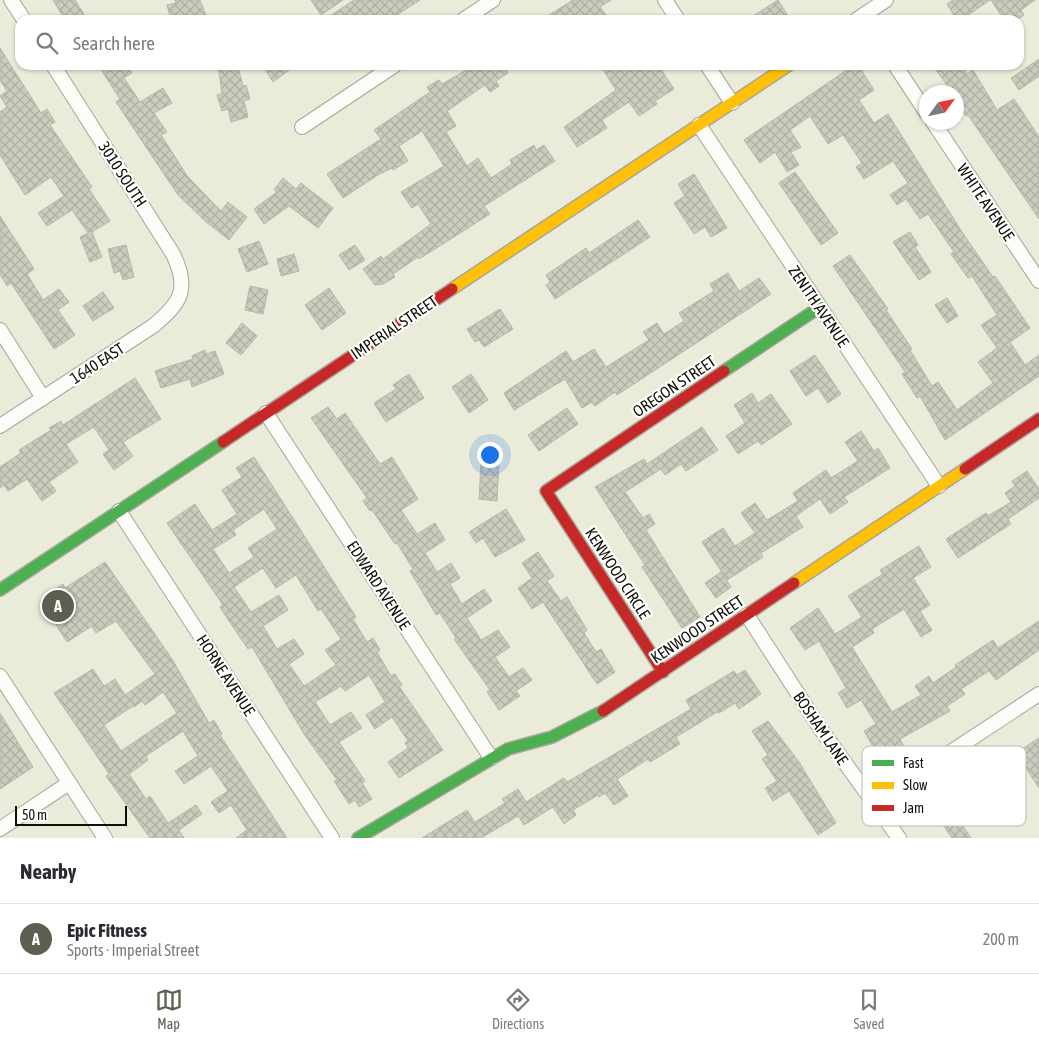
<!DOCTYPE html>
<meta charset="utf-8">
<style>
:root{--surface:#fff;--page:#f2f2f3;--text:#2b2b33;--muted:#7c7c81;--line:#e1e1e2;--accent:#5d5d50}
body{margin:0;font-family:"Asap Condensed",sans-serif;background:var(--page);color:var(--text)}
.compass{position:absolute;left:919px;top:85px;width:45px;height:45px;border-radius:50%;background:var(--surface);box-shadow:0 1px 4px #0004;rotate:57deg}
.scale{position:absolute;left:15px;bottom:12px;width:112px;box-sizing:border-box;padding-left:5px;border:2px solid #111006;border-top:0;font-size:14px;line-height:18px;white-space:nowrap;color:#111006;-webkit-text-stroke:4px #fff;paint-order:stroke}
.you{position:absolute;left:489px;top:454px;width:18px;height:18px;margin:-12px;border:4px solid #fff;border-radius:50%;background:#1a73e8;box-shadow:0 0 0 8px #1a73e833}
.badge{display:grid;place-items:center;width:32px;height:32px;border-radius:50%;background:var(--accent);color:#fff;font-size:16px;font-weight:700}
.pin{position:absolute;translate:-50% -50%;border:2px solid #fff;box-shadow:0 1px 5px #0006}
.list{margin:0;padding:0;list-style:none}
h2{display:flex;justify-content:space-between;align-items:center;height:65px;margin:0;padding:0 20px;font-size:21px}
h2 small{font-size:16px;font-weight:400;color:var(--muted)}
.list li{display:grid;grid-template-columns:32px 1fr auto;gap:15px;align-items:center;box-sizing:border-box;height:70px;padding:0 20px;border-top:1px solid var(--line)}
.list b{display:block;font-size:19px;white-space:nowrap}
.list p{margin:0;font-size:16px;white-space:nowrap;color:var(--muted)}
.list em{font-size:16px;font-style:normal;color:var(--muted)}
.icon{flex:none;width:28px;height:28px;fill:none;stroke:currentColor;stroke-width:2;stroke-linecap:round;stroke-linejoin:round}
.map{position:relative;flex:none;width:1039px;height:838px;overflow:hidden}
.search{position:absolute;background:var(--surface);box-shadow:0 1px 4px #0004;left:15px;right:15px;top:15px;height:55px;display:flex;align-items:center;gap:12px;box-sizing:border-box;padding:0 18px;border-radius:15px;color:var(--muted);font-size:19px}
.sheet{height:135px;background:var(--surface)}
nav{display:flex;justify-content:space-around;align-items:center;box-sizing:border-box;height:70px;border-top:1px solid var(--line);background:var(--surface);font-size:14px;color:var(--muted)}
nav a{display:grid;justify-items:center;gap:2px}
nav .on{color:var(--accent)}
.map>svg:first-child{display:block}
.building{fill:url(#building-cross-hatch);stroke:#b7b7aa;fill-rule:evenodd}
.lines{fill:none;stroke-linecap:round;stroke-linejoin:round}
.street-casing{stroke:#a6a699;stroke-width:16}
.fast-casing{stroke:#a6a699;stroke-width:14}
.slow-casing{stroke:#a6a699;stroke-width:14}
.jam-casing{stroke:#a6a699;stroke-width:14}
.street{stroke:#fcfcf9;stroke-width:14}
.fast{stroke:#4caf50;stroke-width:11}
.slow{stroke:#ffc107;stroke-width:11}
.jam{stroke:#c62828;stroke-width:11}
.labels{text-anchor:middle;stroke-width:4.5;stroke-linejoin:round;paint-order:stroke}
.street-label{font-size:16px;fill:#111006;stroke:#fff}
.key{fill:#fff;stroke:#b8b7b4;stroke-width:1}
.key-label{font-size:14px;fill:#111006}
</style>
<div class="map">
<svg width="1039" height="838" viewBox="0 0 1039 838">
<defs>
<pattern id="building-cross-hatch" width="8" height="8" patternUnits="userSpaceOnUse" patternTransform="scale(1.25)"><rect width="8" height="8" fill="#ccccbe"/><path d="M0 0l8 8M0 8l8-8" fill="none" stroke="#aeaea2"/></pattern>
</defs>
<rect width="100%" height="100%" fill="#ebebda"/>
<g class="building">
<path d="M53 0H75L84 14 75 20H65Z"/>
<path d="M175 0H200L208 20H171L167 5 176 3Z"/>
<path d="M311 0H343L321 15Z"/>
<path d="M354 0H420L389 20H324Z"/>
<path d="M573 0H611L600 7 606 15 599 20H588L585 15 577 20H541Z"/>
<path d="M778 0 788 16 781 20H747Z"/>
<path d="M953 0H990L961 20H957L947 4Z"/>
<path d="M991 0H1035L1021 10 1024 15 1017 20H1004Z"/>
<path d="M0 48 41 113 47 109 55 122 50 125 92 187 89 189 110 221 92 232 102 257 90 262 80 237 88 233 72 210 47 226 38 213 64 196 51 177 25 195 0 155V112L7 107 0 96 7 91 0 80Z"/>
<path d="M1039 59V76L1019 90 1011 78Z"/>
<path d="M98 65H127L132 73 124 78 140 102 163 88 172 103 154 113 167 132 161 135 188 177 221 211 228 202 247 217 229 240 205 221 178 195 116 102 120 99Z"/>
<path d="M218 65H229L231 69 238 67 243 86 246 85 250 99 244 101 248 117 231 122 228 109 222 111 217 95 222 94Z"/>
<path d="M262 65H296L273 82Z"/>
<path d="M475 65H503L508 73 496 81 499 86 490 92 485 85 447 111 456 126 446 132 467 166 478 158 491 178 512 164 510 160 534 145 536 150 544 145 555 161 484 206 490 214 419 259 418 257 393 274 395 277 383 284 375 285 363 269 381 256 383 259 431 224 418 204 412 208 401 192 444 166 422 131 399 146 408 161 393 170 392 168 378 175 343 198 327 174 381 139 374 130 430 92 427 87 439 80 442 84Z"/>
<path d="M600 65H658L674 89 655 101 657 104 639 116 629 102 602 120 607 128 577 147 564 127 616 90Z"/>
<path d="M854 65H858L874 90 859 100 874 123 888 114 962 232 993 277 995 276 1030 328 1010 342 1025 365 1039 355V376L945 440 920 396 917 398 902 374 905 372 833 266 850 255 888 309 886 310 912 349 910 350 932 386 938 382 957 410 993 383 978 362 997 348 981 325 997 315 972 276 968 278 951 254 954 252 928 214 920 219 906 199 897 205 890 195 908 183 893 161 864 179 856 167 862 163 843 135 828 144 810 116 790 130 801 147 791 152 799 165 787 172 775 152 760 163 744 140Z"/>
<path d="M943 65H956L959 70 963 68 967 74 973 70 997 110 1014 99 1039 137V219L968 115 966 116 956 101V92H952L936 70Z"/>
<path d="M795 172 838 233 821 245 779 183Z"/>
<path d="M694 174 727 228 711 237 705 227 694 234 674 203 685 196 678 184Z"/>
<path d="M283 178 296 189 301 183 333 208 318 228 289 206 264 224 254 209 277 192 274 190Z"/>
<path d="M0 216 34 269 27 274 43 300 59 289 69 302 58 310 75 335 54 349 11 283 7 286 0 274Z"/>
<path d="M638 220 650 237 555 299 546 285 550 282 546 275 586 248 589 253Z"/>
<path d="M910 232 918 245 915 247 931 272 919 280 893 242Z"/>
<path d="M259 241 268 264 247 272 238 249Z"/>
<path d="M126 245 134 277 123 280 120 271 114 273 108 249Z"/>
<path d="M355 245 365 260 349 270 339 255Z"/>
<path d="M294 254 299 271 281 276 277 259Z"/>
<path d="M728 273 739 291 759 278 771 294 617 395 615 392 595 406 592 402 582 408 565 379 514 410 504 393 566 351 573 362 594 349 606 367 649 340 643 332 657 323 664 334 684 321 679 313 714 291 710 284Z"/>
<path d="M250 286 268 290 263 314 245 310Z"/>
<path d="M329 288 346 313 322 330 305 305Z"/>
<path d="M103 292 114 308 93 321 83 306Z"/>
<path d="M947 298 958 316 947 323 935 305Z"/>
<path d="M500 309 513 329 484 347 479 340 475 342 467 329Z"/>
<path d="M242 323 257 336 241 355 226 343Z"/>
<path d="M205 350 207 354 215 351 224 374 192 387 190 379 161 388 155 371 193 359 192 356Z"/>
<path d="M815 355 841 394 828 403 818 388 806 396 790 371Z"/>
<path d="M409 374 424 398 386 422 374 403 396 389 393 385Z"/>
<path d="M471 374 488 400 469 413 452 387Z"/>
<path d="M135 378 161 419 123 442 133 456 114 470 103 454 109 450 94 427 66 444 78 462 49 482 56 491 42 501 27 479 8 491 4 485 0 488V467L21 453 19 450 51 430 49 428 61 421 63 425Z"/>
<path d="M752 393 758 403 771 394 792 424 761 445 758 441 738 454 726 436 745 423 734 405Z"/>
<path d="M328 407 337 419 345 413 380 464 392 457 418 499 401 510 417 534 435 523 445 540 425 553 437 572 451 563 460 578 450 584 462 604 484 589 492 601 467 618 481 640 498 630 510 647 495 657 509 677 523 668 532 680 516 691 520 696 499 710 487 692 490 690 454 639 456 638 440 613 436 615 410 571 413 569 397 543 395 544 372 510 370 511 363 501 367 498 311 418Z"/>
<path d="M567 408 578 424 539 451 528 435Z"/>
<path d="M702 427 718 450 686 471 681 464 665 475 661 469 625 492 643 518 649 514 655 524 646 530 700 617 682 628 642 567 645 565 595 487 644 459 647 464Z"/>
<path d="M861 431 874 451 878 448 890 468 844 497 848 502 830 514 820 499 796 516 803 527 761 553 763 557 727 580 702 542 723 528 735 546 755 533 741 513 755 503 767 520 798 501 793 493 826 470 831 478 858 461 845 442Z"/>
<path d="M254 457 356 617 353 619 367 642 373 638 380 650 377 652 391 676 395 674 402 685 399 686 443 750 399 778 388 762 408 748 405 743 408 741 392 717 375 729 366 715 385 702 369 675 345 691 341 686 315 702 330 725 351 712 362 728 339 742 365 781 362 783 372 799 359 807 355 800 349 804 334 781 337 780 304 734 252 647 248 649 229 621 220 607 223 605 167 523 195 504 212 530 237 514 222 490 242 477 236 468ZM264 509 277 529 248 548 254 557 229 573 213 549 236 535 233 530ZM263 568 276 588 296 575 318 611 321 609 341 639 325 650 336 665 304 686 289 664 304 654 294 639 277 649 263 626 288 610 279 595 251 612 234 587Z"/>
<path d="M481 462 499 463 497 501 479 499Z"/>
<path d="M1027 471 1039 489V498L1008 519 1011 524 958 558 946 539 986 513 988 516 1011 502 1005 493 1015 486 1012 481Z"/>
<path d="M506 509 525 540 495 557 483 538 476 543 469 532Z"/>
<path d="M919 546 931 567 913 578 930 605 920 611 932 630 921 637 904 609 872 629 874 633 852 647 892 712 921 695 915 686 929 676 933 683 956 667 955 665 993 640 998 648 1039 621V650L996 680 989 671 961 689 965 694 947 706 950 711 900 739 906 750 883 764 864 731 876 724 861 700 847 708 838 693 846 688 819 641 805 650 790 628 818 608 835 634 862 617 848 596 883 574 880 570Z"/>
<path d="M538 552 554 576 547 581 561 601 567 597 587 630 584 633 596 652 601 649 615 672 597 684 543 602 532 609 518 588 532 578 522 563Z"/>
<path d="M105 562 172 659 209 723 214 720 222 734 220 735 287 838H236L247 830 231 805 219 813 211 802 228 791 211 766 184 784 175 771 198 756 183 731 146 756 148 760 129 774 146 799 150 796 168 823 196 805 202 814 179 830 184 838H150L106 776 109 774 54 693 93 669 104 686 115 679 125 695 155 674 116 621 96 633 92 626 67 642 43 604 45 596 63 584 65 588ZM163 692 177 713 121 751 104 725 133 706 134 707 142 701 145 705Z"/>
<path d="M721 572 731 587 716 598 705 583Z"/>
<path d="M745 670 761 694 739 709 735 703 719 713 717 712 676 737 680 744 650 762 648 759 617 779 628 796 614 805 605 793 599 797 598 795 573 810 576 815 564 824 553 807 524 825 518 816 481 838H422L467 810 475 822 505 803 502 799 518 789 526 802 564 778 567 782 691 709 686 700 734 671 737 675Z"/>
<path d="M0 713 33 767 0 789Z"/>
<path d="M768 721 799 762 836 823 818 835 789 791 773 801 765 788 777 781 762 759 768 755 752 731Z"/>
<path d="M1039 738V788L1016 753Z"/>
<path d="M962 771 975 791 958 803 960 806 953 811 971 838H952L925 799Z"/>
</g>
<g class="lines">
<g class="street-casing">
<g id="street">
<path d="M11 0 24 20"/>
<path d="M665 0 678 20"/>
<path d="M463 20 493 0"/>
<path d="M856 20 886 0"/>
<path d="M707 65 732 103"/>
<path d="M895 65 926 112"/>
<path d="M933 122 1039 281"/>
<path d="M699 125 939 486"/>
<path d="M302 127 395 65"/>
<path d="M0 330 43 398"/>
<path d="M266 413 491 758"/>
<path d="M0 426 153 326C181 303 190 289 173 254L53 65"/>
<path d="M119 511 332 838"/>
<path d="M747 615 820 728 899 838"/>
<path d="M0 676 105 838"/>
<path d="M873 803 1039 694"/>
<path d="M0 829 69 783"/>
</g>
</g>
<g class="fast-casing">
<g id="fast">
<path d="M724 371 820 307"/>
<path d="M0 590 223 442"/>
<path d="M358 838 508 749 552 737 603 711"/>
</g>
</g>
<g class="slow-casing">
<g id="slow">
<path d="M452 289 789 65"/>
<path d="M794 583 965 469"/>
</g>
</g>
<g class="jam-casing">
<g id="jam">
<path d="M223 442 452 289"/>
<path d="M965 469 1039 419"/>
<path d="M663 672 546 491 724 371"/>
<path d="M603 711 794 583"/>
</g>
</g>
<use href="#street" class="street"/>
<use href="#fast" class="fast"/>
<use href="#slow" class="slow"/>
<use href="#jam" class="jam"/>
</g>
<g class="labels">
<g class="street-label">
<text transform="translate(123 174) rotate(57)" y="6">3010 SOUTH</text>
<text transform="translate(986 202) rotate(56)" y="6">WHITE AVENUE</text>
<text transform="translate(819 306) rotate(56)" y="6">ZENITH AVENUE</text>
<text transform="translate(394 327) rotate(-34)" y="6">IMPERIAL STREET</text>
<text transform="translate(97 363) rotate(-33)" y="6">1640 EAST</text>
<text transform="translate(674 386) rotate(-34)" y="6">OREGON STREET</text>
<text transform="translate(618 573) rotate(57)" y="6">KENWOOD CIRCLE</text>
<text transform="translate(379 585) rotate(57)" y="6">EDWARD AVENUE</text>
<text transform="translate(697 629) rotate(-34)" y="6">KENWOOD STREET</text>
<text transform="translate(226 675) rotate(57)" y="6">HORNE AVENUE</text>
<text transform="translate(821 728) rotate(56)" y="6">BOSHAM LANE</text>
</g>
</g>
<rect x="862" y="746" width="164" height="80" rx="8" class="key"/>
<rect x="872" y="760" width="22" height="6" fill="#4caf50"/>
<rect x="872" y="782" width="22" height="7" fill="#ffc107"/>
<rect x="872" y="805" width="22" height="6" fill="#c62828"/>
<g class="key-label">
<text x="903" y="768">Fast</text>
<text x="903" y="790">Slow</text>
<text x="903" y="813">Jam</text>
</g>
</svg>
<svg class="compass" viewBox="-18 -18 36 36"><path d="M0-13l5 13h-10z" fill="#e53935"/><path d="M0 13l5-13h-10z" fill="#7c7c81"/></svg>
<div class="scale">50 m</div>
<div class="you"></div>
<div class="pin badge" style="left:58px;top:606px">A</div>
<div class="search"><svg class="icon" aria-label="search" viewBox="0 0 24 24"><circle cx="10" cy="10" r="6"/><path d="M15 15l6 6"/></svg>Search here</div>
</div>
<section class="sheet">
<h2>Nearby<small></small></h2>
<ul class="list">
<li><span class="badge">A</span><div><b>Epic Fitness</b><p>Sports · Imperial Street</p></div><em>200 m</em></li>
</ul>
</section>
<nav>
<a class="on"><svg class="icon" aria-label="map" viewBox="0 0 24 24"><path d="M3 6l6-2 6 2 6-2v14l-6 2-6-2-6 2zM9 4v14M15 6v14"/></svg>Map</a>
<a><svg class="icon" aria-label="directions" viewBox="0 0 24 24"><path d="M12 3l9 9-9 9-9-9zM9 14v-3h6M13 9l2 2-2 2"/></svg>Directions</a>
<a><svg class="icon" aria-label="saved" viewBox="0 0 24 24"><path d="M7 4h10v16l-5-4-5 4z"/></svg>Saved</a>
</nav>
